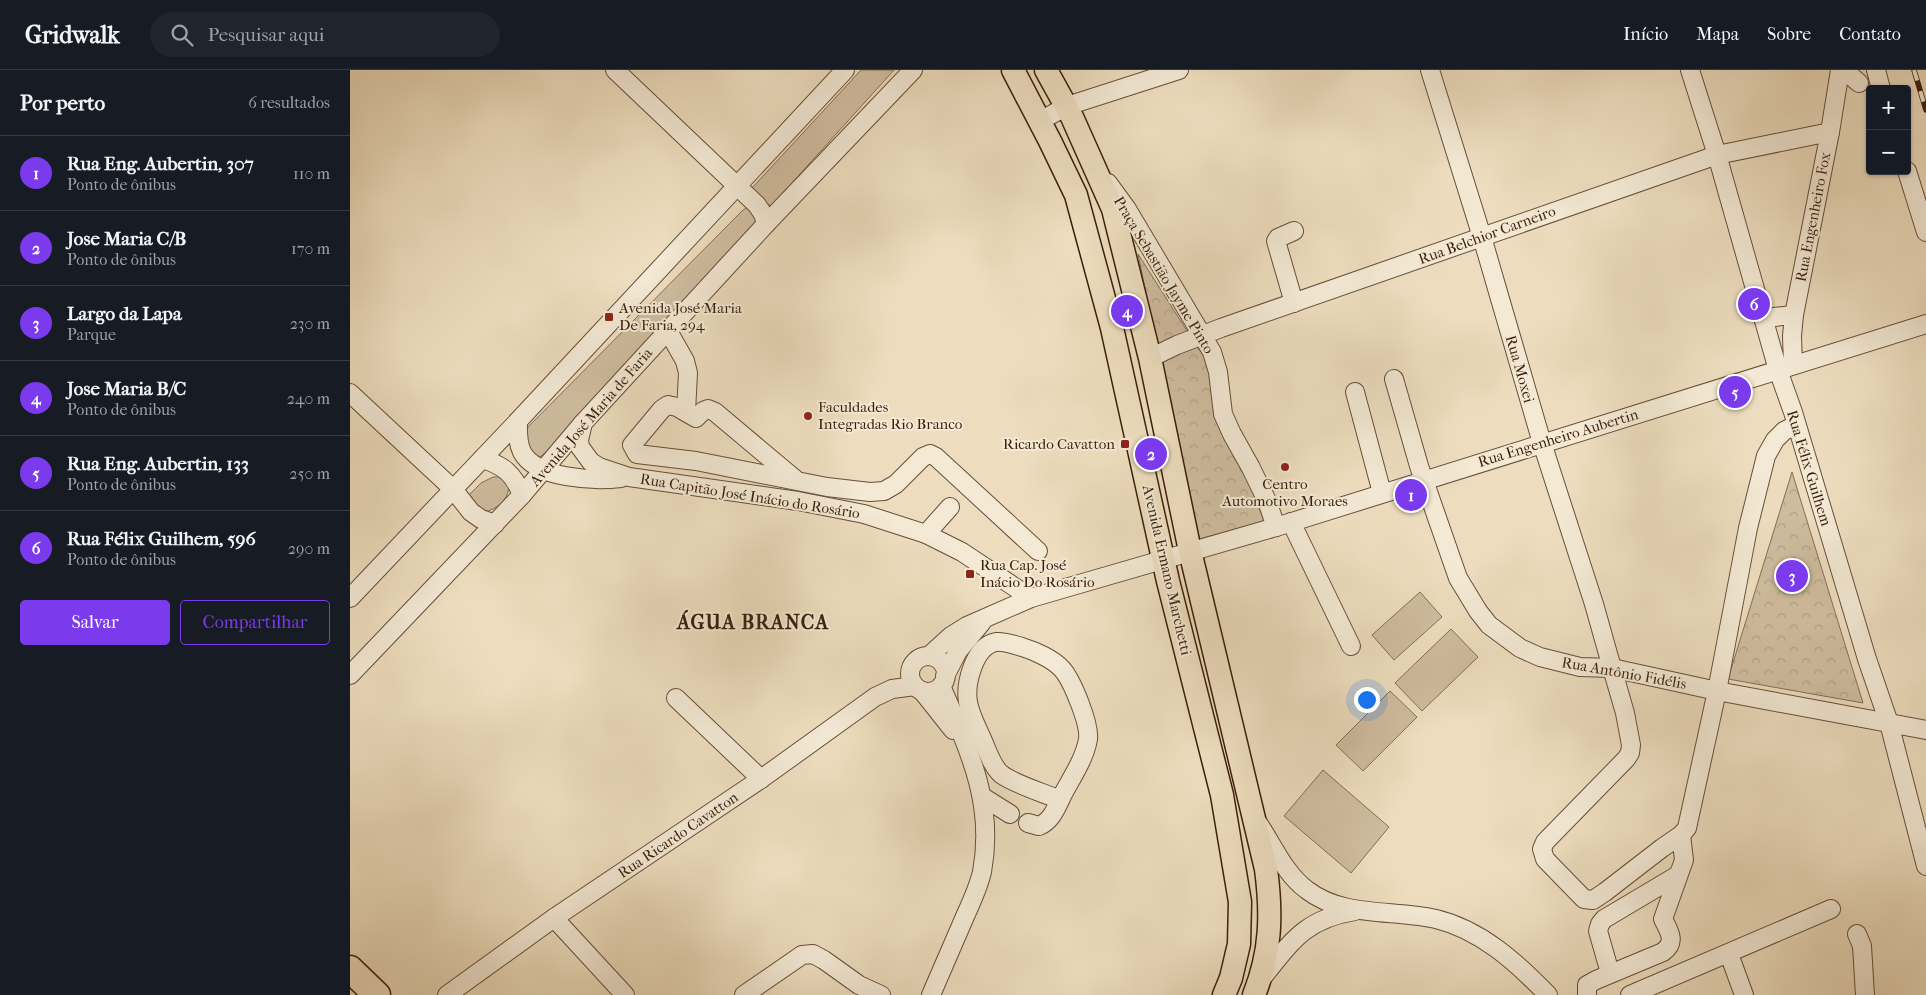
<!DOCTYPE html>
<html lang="pt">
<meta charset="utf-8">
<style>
:root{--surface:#171b24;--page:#20242c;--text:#f1f3f6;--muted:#9ea1a6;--line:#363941;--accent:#7c3aed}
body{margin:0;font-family:"IM FELL French Canon",serif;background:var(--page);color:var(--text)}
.controls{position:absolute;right:15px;top:15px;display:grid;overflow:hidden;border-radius:5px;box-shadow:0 1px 4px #0004}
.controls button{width:45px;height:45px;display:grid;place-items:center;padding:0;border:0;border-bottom:1px solid var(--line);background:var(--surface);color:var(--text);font:25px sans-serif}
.you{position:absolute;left:1016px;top:629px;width:18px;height:18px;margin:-12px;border:4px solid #fff;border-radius:50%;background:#1a73e8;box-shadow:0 0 0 8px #1a73e833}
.badge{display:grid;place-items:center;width:32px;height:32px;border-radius:50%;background:var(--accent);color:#fff;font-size:16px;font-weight:700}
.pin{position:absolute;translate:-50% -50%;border:2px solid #fff;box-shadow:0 1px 5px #0006}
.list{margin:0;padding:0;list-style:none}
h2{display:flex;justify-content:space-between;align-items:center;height:65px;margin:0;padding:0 20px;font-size:21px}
h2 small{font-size:16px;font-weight:400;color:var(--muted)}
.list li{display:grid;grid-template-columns:32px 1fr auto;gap:15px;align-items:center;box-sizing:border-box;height:75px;padding:0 20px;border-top:1px solid var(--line)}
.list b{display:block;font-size:19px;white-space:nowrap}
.list p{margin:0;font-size:16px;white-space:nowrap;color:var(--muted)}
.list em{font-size:16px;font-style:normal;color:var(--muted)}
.actions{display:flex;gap:10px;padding:15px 20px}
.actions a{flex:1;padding:11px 0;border:1px solid var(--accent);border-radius:5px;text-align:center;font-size:18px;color:var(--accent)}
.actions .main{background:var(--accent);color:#fff}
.icon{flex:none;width:28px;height:28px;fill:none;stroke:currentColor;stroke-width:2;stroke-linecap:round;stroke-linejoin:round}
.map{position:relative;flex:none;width:1576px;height:925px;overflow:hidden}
header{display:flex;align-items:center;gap:30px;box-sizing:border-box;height:70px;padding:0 25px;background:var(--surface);border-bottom:1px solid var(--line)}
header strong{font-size:24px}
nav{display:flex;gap:28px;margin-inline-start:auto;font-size:18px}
.search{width:350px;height:45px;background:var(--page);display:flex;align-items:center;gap:12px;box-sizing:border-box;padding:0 18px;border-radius:28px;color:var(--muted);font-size:19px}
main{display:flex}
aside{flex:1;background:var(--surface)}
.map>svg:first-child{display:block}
.grass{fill:#cfbd9f;stroke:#856e54}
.forest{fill:url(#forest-crowns);stroke:#856e54}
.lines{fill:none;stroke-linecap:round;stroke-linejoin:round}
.minor-casing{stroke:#684e37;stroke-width:20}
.major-casing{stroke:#3b1e0a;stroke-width:25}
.highway-casing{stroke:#3b1e0a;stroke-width:29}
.minor{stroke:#f3e9d5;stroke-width:18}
.major{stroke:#edddbe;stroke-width:22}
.highway{stroke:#edddbe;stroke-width:26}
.rail-casing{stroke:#3b1e0a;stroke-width:5.5}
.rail{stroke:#f3e9d5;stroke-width:4;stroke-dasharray:11;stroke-linecap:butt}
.poi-dot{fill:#8f2418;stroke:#f3e9d5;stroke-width:2}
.labels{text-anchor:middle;stroke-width:4;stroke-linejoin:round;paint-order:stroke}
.street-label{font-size:15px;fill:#3b1e0a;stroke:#f3e9d5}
.poi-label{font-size:15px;fill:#3b1e0a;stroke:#f3e9d5;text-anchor:start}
.district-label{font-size:20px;font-weight:bold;letter-spacing:1px;fill:#3b1e0a;stroke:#f3e9d5}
</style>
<header>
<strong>Gridwalk</strong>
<div class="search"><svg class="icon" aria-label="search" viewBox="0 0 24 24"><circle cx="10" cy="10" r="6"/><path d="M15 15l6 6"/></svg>Pesquisar aqui</div>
<nav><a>Início</a><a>Mapa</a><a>Sobre</a><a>Contato</a></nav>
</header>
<main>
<aside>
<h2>Por perto<small>6 resultados</small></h2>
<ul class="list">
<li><span class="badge">1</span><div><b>Rua Eng. Aubertin, 307</b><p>Ponto de ônibus</p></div><em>110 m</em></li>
<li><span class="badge">2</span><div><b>Jose Maria C/B</b><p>Ponto de ônibus</p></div><em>170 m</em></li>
<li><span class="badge">3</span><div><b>Largo da Lapa</b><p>Parque</p></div><em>230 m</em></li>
<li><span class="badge">4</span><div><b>Jose Maria B/C</b><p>Ponto de ônibus</p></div><em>240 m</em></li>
<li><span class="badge">5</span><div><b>Rua Eng. Aubertin, 133</b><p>Ponto de ônibus</p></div><em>250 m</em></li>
<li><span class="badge">6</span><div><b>Rua Félix Guilhem, 596</b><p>Ponto de ônibus</p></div><em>290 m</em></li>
</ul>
<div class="actions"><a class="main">Salvar</a><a>Compartilhar</a></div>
</aside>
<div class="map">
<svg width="1576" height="925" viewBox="0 0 1576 925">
<defs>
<pattern id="forest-crowns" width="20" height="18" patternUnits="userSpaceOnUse" patternTransform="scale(1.25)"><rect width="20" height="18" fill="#cfbd9f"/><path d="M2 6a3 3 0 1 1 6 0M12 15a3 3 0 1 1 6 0" fill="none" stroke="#b3a288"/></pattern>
</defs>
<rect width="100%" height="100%" fill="#edddbe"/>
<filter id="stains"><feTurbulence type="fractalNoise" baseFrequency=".004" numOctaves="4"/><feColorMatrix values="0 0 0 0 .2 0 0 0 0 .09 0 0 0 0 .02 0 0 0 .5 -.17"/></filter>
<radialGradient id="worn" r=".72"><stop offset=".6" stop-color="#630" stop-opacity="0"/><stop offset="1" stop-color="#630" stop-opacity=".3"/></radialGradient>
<g class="grass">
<path d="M511 0H544L421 136 413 131 402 118Z"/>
<path d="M400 135 405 137 407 157 202 377 190 387 182 383 176 365 178 357 392 141Z"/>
<path d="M143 407H151L159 417C157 432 148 438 135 442L115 429 131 413Z"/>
<path d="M1070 522 1092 547 1044 590 1022 565Z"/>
<path d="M1101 559 1128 587 1072 641 1045 613Z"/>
<path d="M1040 621 1067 647 1013 701 986 675Z"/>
<path d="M973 700 1039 757 1001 803 934 746Z"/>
</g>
<g class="forest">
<path d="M788 184 839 264 807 278Z"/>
<path d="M847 277 855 287 862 304 866 346 878 374 900 412 914 451 849 469 811 291 821 282Z"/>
<path d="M1442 402 1513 633 1378 609Z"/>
</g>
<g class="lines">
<g class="minor-casing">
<g id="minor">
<path d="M265 0 407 135 413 144 416 154"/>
<path d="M1080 0 1132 167 1192 373 1244 534 1262 598 1275 643 1281 675 1280 683 1276 689 1195 772 1192 779 1195 789 1234 829 1243 830 1255 822 1312 778 1331 765 1337 758 1367 621 1398 458 1416 386 1425 370 1434 361 1446 355"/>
<path d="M1340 0 1367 85 1428 300 1443 342 1517 589 1539 653 1576 796"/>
<path d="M1494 0 1509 13"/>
<path d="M1526 0 1531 19"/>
<path d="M690 51 717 36 829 0"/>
<path d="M1557 101 1576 162"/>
<path d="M758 113 777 139 862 282 868 302 873 344 882 364 901 398 917 431 926 457"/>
<path d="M944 161 928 168 926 171 944 233"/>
<path d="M1413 248 1444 245"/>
<path d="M318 261 335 291 338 303 336 342"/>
<path d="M800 288 827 275 871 258 1347 92 1367 85 1480 62"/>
<path d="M1443 295 1442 266 1444 245 1480 62 1490 0"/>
<path d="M1044 309 1069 396 1108 508 1128 541 1139 555 1170 578 1190 587 1230 597 1262 598 1367 621 1576 660"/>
<path d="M1005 322 1032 423"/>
<path d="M0 323 103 419 121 442 131 449 145 454"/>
<path d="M168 351C168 362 167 372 172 382 186 409 244 411 271 408"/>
<path d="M233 353 229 370 230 377 241 392 249 397 279 407 448 431 514 444 576 464 612 482 681 528"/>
<path d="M132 389C153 395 164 404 172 425"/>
<path d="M446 410 365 342 358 339 353 341 346 348 327 337 318 335 312 339 282 375 287 384 346 391 477 417 520 422 534 421 546 414 573 387 580 384 586 387 688 481"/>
<path d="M941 452 1001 576"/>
<path d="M576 464 600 437"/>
<path d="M0 528 168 351 495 0"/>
<path d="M579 586 601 566 617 556 681 528 926 457 1576 254"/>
<circle cx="578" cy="604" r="18"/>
<path d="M0 605 172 425 233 353 416 154 563 0"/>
<path d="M595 606 608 581 632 552"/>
<path d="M572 621 603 660"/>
<path d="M326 628 411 709"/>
<path d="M633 727 660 744"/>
<path d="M678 753 689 756C702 751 707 736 713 724 722 707 735 688 738 669 740 654 722 610 712 599 703 589 685 581 672 577 664 575 655 571 646 572 624 576 615 614 618 632 620 645 628 659 633 671 638 682 642 696 651 704 664 714 694 723 710 730"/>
<path d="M908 753C923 775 935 804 957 820 993 848 1044 839 1086 849 1131 860 1166 892 1198 925"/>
<path d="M204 848 275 925"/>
<path d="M1507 864 1512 876 1515 925"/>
<path d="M1379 884 1394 925"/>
<path d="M1260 903 1248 861 1250 854 1254 849 1328 805"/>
<path d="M912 908C942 871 955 849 1005 841"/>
<path d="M97 925 204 848 411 709 525 627 542 619 565 616"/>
<path d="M394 925 452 885 463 884 474 890 509 915 531 925"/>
<path d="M581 925C592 900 602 876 613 851 620 835 628 819 632 802 645 732 618 678 591 616"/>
<path d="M1237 925V915L1246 910 1313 882C1327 872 1319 861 1313 849L1334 790 1331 765"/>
<path d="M1280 925 1481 839"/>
</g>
</g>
<g class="major-casing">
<g id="major">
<path d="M663 0 700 71 726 125 762 258 818 511 872 725 890 832 889 874 881 908 874 925"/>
<path d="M696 0 722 47 763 139 800 288 840 481 916 799C922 845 921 882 904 925"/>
</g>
</g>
<g class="highway-casing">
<path id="highway" d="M0 899 27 925"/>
</g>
<use href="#minor" class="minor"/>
<use href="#major" class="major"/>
<use href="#highway" class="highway"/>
<g class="rail-casing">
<path id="rail" d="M1564 0 1576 40"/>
</g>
<use href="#rail" class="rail"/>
</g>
<g class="poi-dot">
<rect x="254" y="242" width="10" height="10" rx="2.5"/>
<circle cx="458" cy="346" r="5"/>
<rect x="770" y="369" width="10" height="10" rx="2.5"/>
<circle cx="935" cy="397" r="5"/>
<rect x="615" y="499" width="10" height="10" rx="2.5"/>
</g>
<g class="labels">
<g class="street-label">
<text transform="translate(1463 147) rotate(-79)" y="5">Rua Engenheiro Fox</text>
<text transform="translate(1137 165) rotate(-20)" y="5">Rua Belchior Carneiro</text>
<text transform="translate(814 205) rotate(59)" y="5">Praça Sebastião Jayme Pinto</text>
<text transform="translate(1170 299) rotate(74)" y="5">Rua Moxei</text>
<text transform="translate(241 347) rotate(-49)" y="5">Avenida José Maria de Faria</text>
<text transform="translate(1208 368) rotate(-17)" y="5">Rua Engenheiro Aubertin</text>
<text transform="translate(1459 398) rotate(73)" y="5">Rua Félix Guilhem</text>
<text transform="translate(400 426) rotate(9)" y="5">Rua Capitão José Inácio do Rosário</text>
<text transform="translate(817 500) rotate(77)" y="5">Avenida Ermano Marchetti</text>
<text transform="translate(1274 603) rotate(10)" y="5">Rua Antônio Fidélis</text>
<text transform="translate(328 765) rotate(-34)" y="5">Rua Ricardo Cavatton</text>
</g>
<g class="poi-label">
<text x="269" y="243">Avenida José Maria<tspan x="269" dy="17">De Faria, 294</tspan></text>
<text x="468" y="342">Faculdades<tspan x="468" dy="17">Integradas Rio Branco</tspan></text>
<text x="765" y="379" text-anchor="end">Ricardo Cavatton</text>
<text x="935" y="419" text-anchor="middle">Centro<tspan x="935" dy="17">Automotivo Moraes</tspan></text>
<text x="630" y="500">Rua Cap. José<tspan x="630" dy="17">Inácio Do Rosário</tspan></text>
</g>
<g class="district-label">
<text x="403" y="559">ÁGUA BRANCA</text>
</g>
</g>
<rect width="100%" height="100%" filter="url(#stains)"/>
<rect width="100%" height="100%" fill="url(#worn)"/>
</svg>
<div class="controls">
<button>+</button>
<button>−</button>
</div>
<div class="you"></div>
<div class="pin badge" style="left:1061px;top:425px">1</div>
<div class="pin badge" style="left:801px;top:384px">2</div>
<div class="pin badge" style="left:1442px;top:506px">3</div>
<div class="pin badge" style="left:777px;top:241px">4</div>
<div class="pin badge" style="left:1385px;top:322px">5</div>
<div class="pin badge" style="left:1404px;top:234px">6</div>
</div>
</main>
